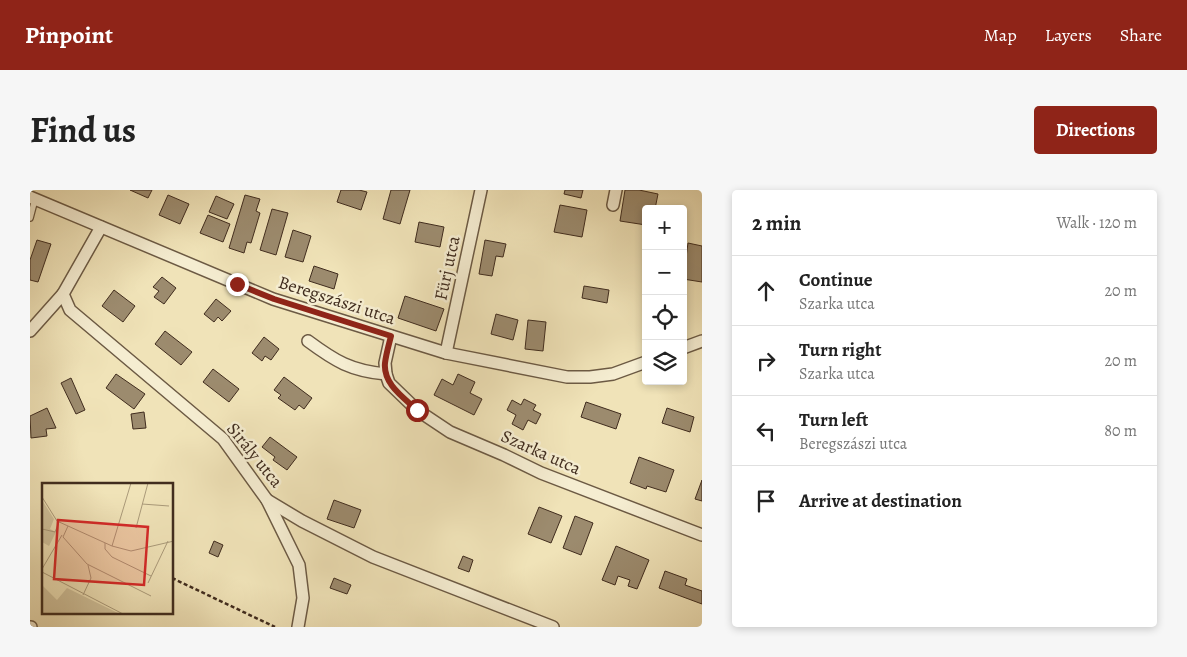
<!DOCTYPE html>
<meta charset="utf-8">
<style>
:root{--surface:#fff;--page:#f6f6f6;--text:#222;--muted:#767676;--line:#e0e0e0;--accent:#8f2418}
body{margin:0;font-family:Alegreya,serif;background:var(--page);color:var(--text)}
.controls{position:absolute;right:15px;top:15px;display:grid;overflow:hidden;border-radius:5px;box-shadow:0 2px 8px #0003}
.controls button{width:45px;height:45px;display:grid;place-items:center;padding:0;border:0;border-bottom:1px solid var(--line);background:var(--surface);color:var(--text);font:25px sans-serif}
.stop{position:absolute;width:15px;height:15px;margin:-11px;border:4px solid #8f2418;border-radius:50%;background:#fff}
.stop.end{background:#8f2418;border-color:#fff;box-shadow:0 1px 5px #0008}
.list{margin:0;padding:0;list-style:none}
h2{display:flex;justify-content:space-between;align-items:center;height:65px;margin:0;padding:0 20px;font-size:21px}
h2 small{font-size:16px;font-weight:400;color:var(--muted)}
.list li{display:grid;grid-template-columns:32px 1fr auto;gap:15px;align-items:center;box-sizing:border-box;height:70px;padding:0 20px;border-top:1px solid var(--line)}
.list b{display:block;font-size:19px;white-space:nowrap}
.list p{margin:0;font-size:16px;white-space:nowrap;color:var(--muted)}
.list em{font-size:16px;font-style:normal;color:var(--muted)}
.icon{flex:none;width:28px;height:28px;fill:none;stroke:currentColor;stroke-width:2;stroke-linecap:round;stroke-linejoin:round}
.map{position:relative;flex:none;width:672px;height:437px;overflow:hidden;border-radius:5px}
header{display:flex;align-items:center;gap:30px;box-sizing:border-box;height:70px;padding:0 25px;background:var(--accent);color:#fff}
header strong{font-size:24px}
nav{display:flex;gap:28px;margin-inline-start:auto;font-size:18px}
.intro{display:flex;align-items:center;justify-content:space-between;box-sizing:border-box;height:120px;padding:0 30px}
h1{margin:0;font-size:35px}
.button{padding:12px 22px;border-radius:5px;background:var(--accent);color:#fff;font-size:18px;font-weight:700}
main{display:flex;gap:30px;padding:0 30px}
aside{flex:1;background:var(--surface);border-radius:5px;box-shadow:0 2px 8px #0003}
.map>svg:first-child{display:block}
.building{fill:#9c8b6e;stroke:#402c1e}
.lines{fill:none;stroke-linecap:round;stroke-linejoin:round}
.service-casing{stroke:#6c5a44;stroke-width:8}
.minor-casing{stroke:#6c5a44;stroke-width:14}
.path{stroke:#402c1e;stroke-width:2.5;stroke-dasharray:4 2.5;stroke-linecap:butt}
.service{stroke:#f5edd1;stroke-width:5.5}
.minor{stroke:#f5edd1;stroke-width:11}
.route{stroke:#8f2418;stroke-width:6}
.labels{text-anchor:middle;stroke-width:5;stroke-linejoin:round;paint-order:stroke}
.street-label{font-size:18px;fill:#402c1e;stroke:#f5edd1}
.inset-road{fill:none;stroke:#aa9a7a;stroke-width:1}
.view{fill:#d62828;fill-opacity:0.15;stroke:#d62828;stroke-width:2.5}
.inset-edge{fill:none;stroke:#402c1e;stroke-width:2.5}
</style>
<header>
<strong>Pinpoint</strong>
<nav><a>Map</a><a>Layers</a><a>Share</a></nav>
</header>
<div class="intro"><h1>Find us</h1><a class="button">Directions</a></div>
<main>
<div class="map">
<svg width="672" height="437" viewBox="0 0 672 437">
<rect width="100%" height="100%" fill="#f0e3b8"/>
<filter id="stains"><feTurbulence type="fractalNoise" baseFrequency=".004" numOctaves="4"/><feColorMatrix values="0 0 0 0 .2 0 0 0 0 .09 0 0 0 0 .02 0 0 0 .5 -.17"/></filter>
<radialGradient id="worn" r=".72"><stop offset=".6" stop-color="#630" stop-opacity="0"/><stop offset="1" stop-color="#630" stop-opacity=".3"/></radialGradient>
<g class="building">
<path d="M100 0H122L118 8Z"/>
<path d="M311 0H329L337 2 331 20 307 12Z"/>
<path d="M361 0H380L370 34 353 29Z"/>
<path d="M535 0H553L551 8 534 4Z"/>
<path d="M595 0H609L628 4 625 19H616V35L590 31Z"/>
<path d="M138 5 159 14 150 34 129 25Z"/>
<path d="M215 5 230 9 226 21 230 23 221 53 217 52 214 63 199 58Z"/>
<path d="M186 6 204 14 197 29 179 22Z"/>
<path d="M530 15 557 20 552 47 524 42Z"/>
<path d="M242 19 258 23 246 65 230 60Z"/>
<path d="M178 25 200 34 193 52 170 43Z"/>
<path d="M389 32 414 37 410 57 385 52Z"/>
<path d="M263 40 281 46 273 72 255 67Z"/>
<path d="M7 50 21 54 8 92 0 90V70Z"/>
<path d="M455 50 476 54 473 67 466 66 462 86 449 84Z"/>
<path d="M658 53 672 56V92L653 89Z"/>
<path d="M284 76 308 84 304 99 279 91Z"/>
<path d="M132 87 146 98 134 114 124 107 129 101 123 97Z"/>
<path d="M554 96 579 100 577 113 552 108Z"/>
<path d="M84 100 105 116 93 132 72 116Z"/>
<path d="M375 106 414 119 406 141 368 128Z"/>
<path d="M186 109 201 121 192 131 188 127 184 132 174 124Z"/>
<path d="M466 124 488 130 483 150 461 144Z"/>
<path d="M498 130 516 132 513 161 495 159Z"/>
<path d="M135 141 162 162 151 175 125 154Z"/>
<path d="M234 147 249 159 241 170 235 166 232 171 222 163Z"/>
<path d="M183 179 209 199 199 212 173 192Z"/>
<path d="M86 184 115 204 104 219 76 198Z"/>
<path d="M428 184 445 192 440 203 452 209 444 225 404 205 412 189 423 195Z"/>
<path d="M254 187 282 208 274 219 269 215 265 220 248 208 251 205 244 200Z"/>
<path d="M41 188 55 220 46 224 31 193Z"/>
<path d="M494 209 506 215 503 220 511 224 506 234 498 230 493 240 482 234 486 225 477 220 482 210 491 215Z"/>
<path d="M556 212 591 224 586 239 551 227Z"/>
<path d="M17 218 26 238 16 239 17 246 1 248 0 226Z"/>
<path d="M637 218 664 227 660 242 632 233Z"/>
<path d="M114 222 116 238 103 239 101 224Z"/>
<path d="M240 247 267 267 257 280 243 270 245 267 232 257Z"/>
<path d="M609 267 644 280 636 302 617 296 616 299 600 293Z"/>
<path d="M672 290V311L665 309Z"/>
<path d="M304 310 331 320 324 338 297 329Z"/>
<path d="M509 317 532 326 521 353 498 344Z"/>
<path d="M545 326 563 333 551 365 533 358Z"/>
<path d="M184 351 193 355 188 367 179 363Z"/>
<path d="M586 356 619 370 607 399 598 396 600 390 588 386 585 395 572 390Z"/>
<path d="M433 366 443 370 439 382 428 378Z"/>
<path d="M635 381 657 389 655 395 672 401V414L629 398Z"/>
<path d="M304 388 321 395 317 404 300 398Z"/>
</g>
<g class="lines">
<g class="service-casing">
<path id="service" d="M0 28 5 9"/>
</g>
<g class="minor-casing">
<g id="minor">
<path d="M0 7 243 109 416 163 537 187H560L583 184 616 172"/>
<path d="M583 15 586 0"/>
<path d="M71 37 33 104 40 120 193 249 237 310 272 331 343 367 523 437"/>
<path d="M0 141 33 104"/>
<path d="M361 146 355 173 356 184 359 193 387 220 420 242 474 265 511 283 672 345"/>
<path d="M278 151C305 171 321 181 356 184"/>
<path d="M653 158 672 151"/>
<path d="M416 163 451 0"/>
<path d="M237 310 269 375 273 408 268 437"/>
<path d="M0 437H1"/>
</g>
</g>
<path class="path" d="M142 388 245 437"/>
<use href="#service" class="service"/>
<use href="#minor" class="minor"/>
</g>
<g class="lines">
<path class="route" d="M207 94 244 109 361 146C359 154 356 164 355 173 353 194 373 207 387 220"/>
</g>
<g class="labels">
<g class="street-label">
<text transform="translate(417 78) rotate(-78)" y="6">Fürj utca</text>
<text transform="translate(307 110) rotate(18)" y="6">Beregszászi utca</text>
<text transform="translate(511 262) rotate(24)" y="6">Szarka utca</text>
<text transform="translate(225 265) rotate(51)" y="6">Sirály utca</text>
</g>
</g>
<g transform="translate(12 293)">
<rect width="131" height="131" fill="#f0e3b8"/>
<path d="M0 17 12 36 8 46 14 49 7 63 0 59ZM0 102 15 117 25 105 78 131H0Z" fill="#d2c49e"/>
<path class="inset-road" d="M0 14 15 38 70 63 89 68 132 58M100 21 127 23M26 43 21 54 45 81 109 113M94 45 106 0M0 46 13 49 17 39M63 60V66L70 74 109 93M70 63 89 0M0 86 20 52M0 89 81 131M106 100 126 58M41 112 49 95 46 82"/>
<path class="view" d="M16 37 106 44 102 102 12 96Z"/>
<rect width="131" height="131" class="inset-edge"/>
</g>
<rect width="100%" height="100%" filter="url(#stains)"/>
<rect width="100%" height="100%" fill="url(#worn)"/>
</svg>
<div class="controls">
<button>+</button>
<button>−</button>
<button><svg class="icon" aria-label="locate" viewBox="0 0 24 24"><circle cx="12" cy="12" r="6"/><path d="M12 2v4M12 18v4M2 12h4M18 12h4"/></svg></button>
<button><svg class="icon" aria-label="layers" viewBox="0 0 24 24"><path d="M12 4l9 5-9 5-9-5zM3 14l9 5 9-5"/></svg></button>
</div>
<div class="stop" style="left:387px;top:220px"></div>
<div class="stop end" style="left:207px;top:94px"></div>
</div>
<aside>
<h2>2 min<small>Walk · 120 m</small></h2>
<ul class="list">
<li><svg class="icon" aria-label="ahead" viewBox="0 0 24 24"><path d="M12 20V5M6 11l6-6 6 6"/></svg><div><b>Continue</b><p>Szarka utca</p></div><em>20 m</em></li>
<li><svg class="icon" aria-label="right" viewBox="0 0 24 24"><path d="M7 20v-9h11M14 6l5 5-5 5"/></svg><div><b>Turn right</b><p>Szarka utca</p></div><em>20 m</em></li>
<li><svg class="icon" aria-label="left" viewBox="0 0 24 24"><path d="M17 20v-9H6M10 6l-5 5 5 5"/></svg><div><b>Turn left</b><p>Beregszászi utca</p></div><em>80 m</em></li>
<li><svg class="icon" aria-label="arrive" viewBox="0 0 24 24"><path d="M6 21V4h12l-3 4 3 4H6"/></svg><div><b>Arrive at destination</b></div></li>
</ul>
</aside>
</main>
